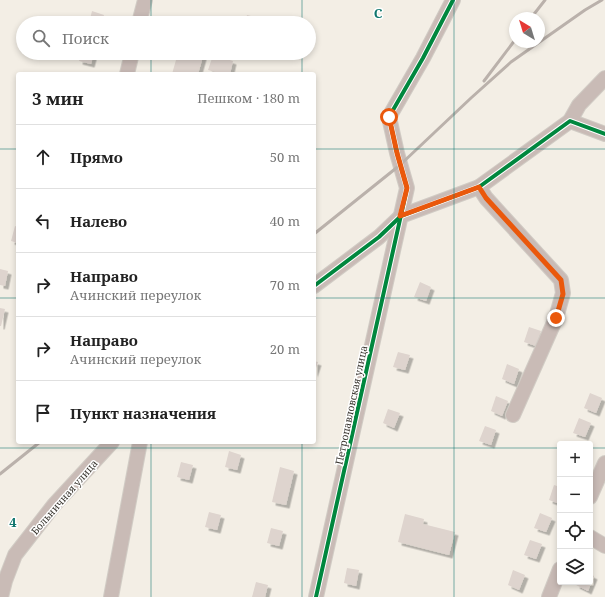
<!DOCTYPE html>
<html lang="ru">
<meta charset="utf-8">
<style>
:root{--surface:#fff;--page:#f2f2f2;--text:#222;--muted:#767676;--line:#e0e0e0}
body{margin:0;font-family:"Noto Serif",serif;background:var(--page);color:var(--text)}
.controls{position:absolute;right:12px;bottom:12px;display:grid;overflow:hidden;border-radius:4px;box-shadow:0 2px 6px #0003}
.controls button{width:36px;height:36px;display:grid;place-items:center;padding:0;border:0;border-bottom:1px solid var(--line);background:var(--surface);color:var(--text);font:20px sans-serif}
.compass{position:absolute;left:509px;top:12px;width:36px;height:36px;border-radius:50%;background:var(--surface);box-shadow:0 2px 6px #0003;rotate:322deg}
.stop{position:absolute;width:12px;height:12px;margin:-9px;border:3px solid #ea580c;border-radius:50%;background:#fff}
.stop.end{background:#ea580c;border-color:#fff;box-shadow:0 1px 4px #0008}
.list{margin:0;padding:0;list-style:none}
h2{display:flex;justify-content:space-between;align-items:center;height:52px;margin:0;padding:0 16px;font-size:17px}
h2 small{font-size:13px;font-weight:400;color:var(--muted)}
.list li{display:grid;grid-template-columns:26px 1fr auto;gap:12px;align-items:center;box-sizing:border-box;height:64px;padding:0 16px;border-top:1px solid var(--line)}
.list b{display:block;font-size:15px;white-space:nowrap}
.list p{margin:0;font-size:13px;white-space:nowrap;color:var(--muted)}
.list em{font-size:13px;font-style:normal;color:var(--muted)}
.icon{flex:none;width:22px;height:22px;fill:none;stroke:currentColor;stroke-width:2;stroke-linecap:round;stroke-linejoin:round}
.map{position:relative;flex:none;width:605px;height:597px;overflow:hidden}
.search{position:absolute;background:var(--surface);box-shadow:0 2px 6px #0003;left:16px;top:16px;width:300px;height:44px;display:flex;align-items:center;gap:10px;box-sizing:border-box;padding:0 14px;border-radius:22px;color:var(--muted);font-size:15px}
.panel{position:absolute;background:var(--surface);box-shadow:0 2px 6px #0003;left:16px;top:72px;width:300px;height:372px;border-radius:4px}
.map>svg:first-child{display:block}
.building{fill:#ded4ce;filter:url(#shadow)}
.lines{fill:none;stroke-linecap:round;stroke-linejoin:round}
.minor-casing{stroke:#d1ccc5;stroke-width:16}
.minor{stroke:#c9bbb6;stroke-width:14}
.rail{stroke:#bab1ab;stroke-width:3}
.cycleway-casing{stroke:#fff;stroke-width:6}
.cycleway{stroke:#00873e;stroke-width:4}
.route{stroke:#ea580c;stroke-width:5}
.grid{fill:none;stroke:#0f766e;stroke-width:1;stroke-opacity:0.55}
.labels{text-anchor:middle;stroke-width:3;stroke-linejoin:round;paint-order:stroke}
.street-label{font-size:10px;fill:#38342e;stroke:#fff}
.grid-label{font-size:13px;text-anchor:middle;font-weight:bold;fill:#0f766e;stroke:#fff;stroke-width:3;stroke-linejoin:round;paint-order:stroke}
</style>
<div class="map">
<svg width="605" height="597" viewBox="0 0 605 597">
<defs>
<filter id="shadow"><feDropShadow dx="3.5" dy="3.5" stdDeviation="0" flood-color="#0004"/></filter>
</defs>
<rect width="100%" height="100%" fill="#f3eee5"/>
<g class="building">
<path d="M92 11 104 15 102 23H89Z"/>
<path d="M247 15 259 18 258 23H245Z"/>
<path d="M81 53H94L91 64 79 61Z"/>
<path d="M178 53H204L198 74H172Z"/>
<path d="M213 55 233 61 230 74H215V72L208 70Z"/>
<path d="M15 226 18 227V243L11 241Z"/>
<path d="M0 269 8 271 5 286 0 285Z"/>
<path d="M420 282 431 287 426 301 414 297Z"/>
<path d="M0 308 5 309 1 326H0Z"/>
<path d="M529 327 541 331 536 346 524 342Z"/>
<path d="M398 352 410 355 405 370 393 367Z"/>
<path d="M314 361 318 362 314 374Z"/>
<path d="M507 364 519 369 514 384 502 379Z"/>
<path d="M590 393 602 398 596 413 584 408Z"/>
<path d="M496 396 508 401 502 416 491 411Z"/>
<path d="M388 409 400 413 394 428 383 423Z"/>
<path d="M579 418 591 423 585 437 573 433Z"/>
<path d="M485 426 496 430 491 445 479 441Z"/>
<path d="M229 451 241 455 237 470 225 467Z"/>
<path d="M181 462 193 465 189 480 177 477Z"/>
<path d="M280 467 294 471 286 505 272 502Z"/>
<path d="M554 485 560 487V504L549 500Z"/>
<path d="M209 512 221 515 217 530 205 527Z"/>
<path d="M540 513 552 518 546 532 534 528Z"/>
<path d="M405 514 424 519 423 524 455 532 449 555 398 542Z"/>
<path d="M271 528 283 531 279 546 267 543Z"/>
<path d="M530 540 542 544 536 559 524 555Z"/>
<path d="M347 568 359 570 356 586 344 583Z"/>
<path d="M513 570 525 575 519 590 508 585Z"/>
<path d="M590 574 594 576 588 591 576 585 578 582H590Z"/>
<path d="M256 582 268 585 265 597H252Z"/>
</g>
<g class="lines">
<g class="minor-casing">
<g id="minor">
<path d="M139 23 145 0"/>
<path d="M127 74 132 53"/>
<path d="M570 121 579 105 605 78"/>
<path d="M479 187 486 198 561 280 563 293 556 318 513 415"/>
<path d="M314 286 379 237 401 216 479 187 570 121 605 134"/>
<path d="M590 497 605 463"/>
<path d="M590 537 605 546"/>
<path d="M1 597 5 581 15 555 54 505 112 442"/>
<path d="M111 597 140 442"/>
<path d="M316 597 407 188 397 153 389 117 423 58 453 0"/>
<path d="M549 597 560 569"/>
</g>
</g>
<use href="#minor" class="minor"/>
<g class="rail">
<path d="M531 18 545 0"/>
<path d="M484 81 515 40"/>
<path d="M314 234 400 165 471 98 511 62 585 10 602 0"/>
<path d="M0 474 40 442"/>
</g>
<g class="cycleway-casing">
<g id="cycleway">
<path d="M314 286 379 237 401 216 479 187 570 121 605 134"/>
<path d="M316 597 407 188 397 153 389 117 423 58 453 0"/>
</g>
</g>
<use href="#cycleway" class="cycleway"/>
</g>
<g class="lines">
<path class="route" d="M389 117 397 153 407 188 400 216 479 187 486 198 561 280 563 294 556 318"/>
</g>
<path class="grid" d="M151 0V23M302 0V23M454 0V597M151 53V74M302 53V74M0 149H18M314 149H605M0 298H18M314 298H605M151 442V597M302 442V597M0 448H560M590 448H605"/>
<g class="labels">
<g class="street-label">
<text transform="translate(351 405) rotate(-78)" y="4">Петропавловская улица</text>
<text transform="translate(64 497) rotate(-49)" y="4">Больничная улица</text>
</g>
</g>
<g class="grid-label">
<text x="378" y="18">C</text>
<text x="13" y="527">4</text>
</g>
</svg>
<div class="controls">
<button>+</button>
<button>−</button>
<button><svg class="icon" aria-label="locate" viewBox="0 0 24 24"><circle cx="12" cy="12" r="6"/><path d="M12 2v4M12 18v4M2 12h4M18 12h4"/></svg></button>
<button><svg class="icon" aria-label="layers" viewBox="0 0 24 24"><path d="M12 4l9 5-9 5-9-5zM3 14l9 5 9-5"/></svg></button>
</div>
<svg class="compass" viewBox="-18 -18 36 36"><path d="M0-13l5 13h-10z" fill="#e53935"/><path d="M0 13l5-13h-10z" fill="#767676"/></svg>
<div class="stop" style="left:389px;top:117px"></div>
<div class="stop end" style="left:556px;top:318px"></div>
<div class="search"><svg class="icon" aria-label="search" viewBox="0 0 24 24"><circle cx="10" cy="10" r="6"/><path d="M15 15l6 6"/></svg>Поиск</div>
<section class="panel">
<h2>3 мин<small>Пешком · 180 m</small></h2>
<ul class="list">
<li><svg class="icon" aria-label="ahead" viewBox="0 0 24 24"><path d="M12 20V5M6 11l6-6 6 6"/></svg><div><b>Прямо</b></div><em>50 m</em></li>
<li><svg class="icon" aria-label="left" viewBox="0 0 24 24"><path d="M17 20v-9H6M10 6l-5 5 5 5"/></svg><div><b>Налево</b></div><em>40 m</em></li>
<li><svg class="icon" aria-label="right" viewBox="0 0 24 24"><path d="M7 20v-9h11M14 6l5 5-5 5"/></svg><div><b>Направо</b><p>Ачинский переулок</p></div><em>70 m</em></li>
<li><svg class="icon" aria-label="right" viewBox="0 0 24 24"><path d="M7 20v-9h11M14 6l5 5-5 5"/></svg><div><b>Направо</b><p>Ачинский переулок</p></div><em>20 m</em></li>
<li><svg class="icon" aria-label="arrive" viewBox="0 0 24 24"><path d="M6 21V4h12l-3 4 3 4H6"/></svg><div><b>Пункт назначения</b></div></li>
</ul>
</section>
</div>
